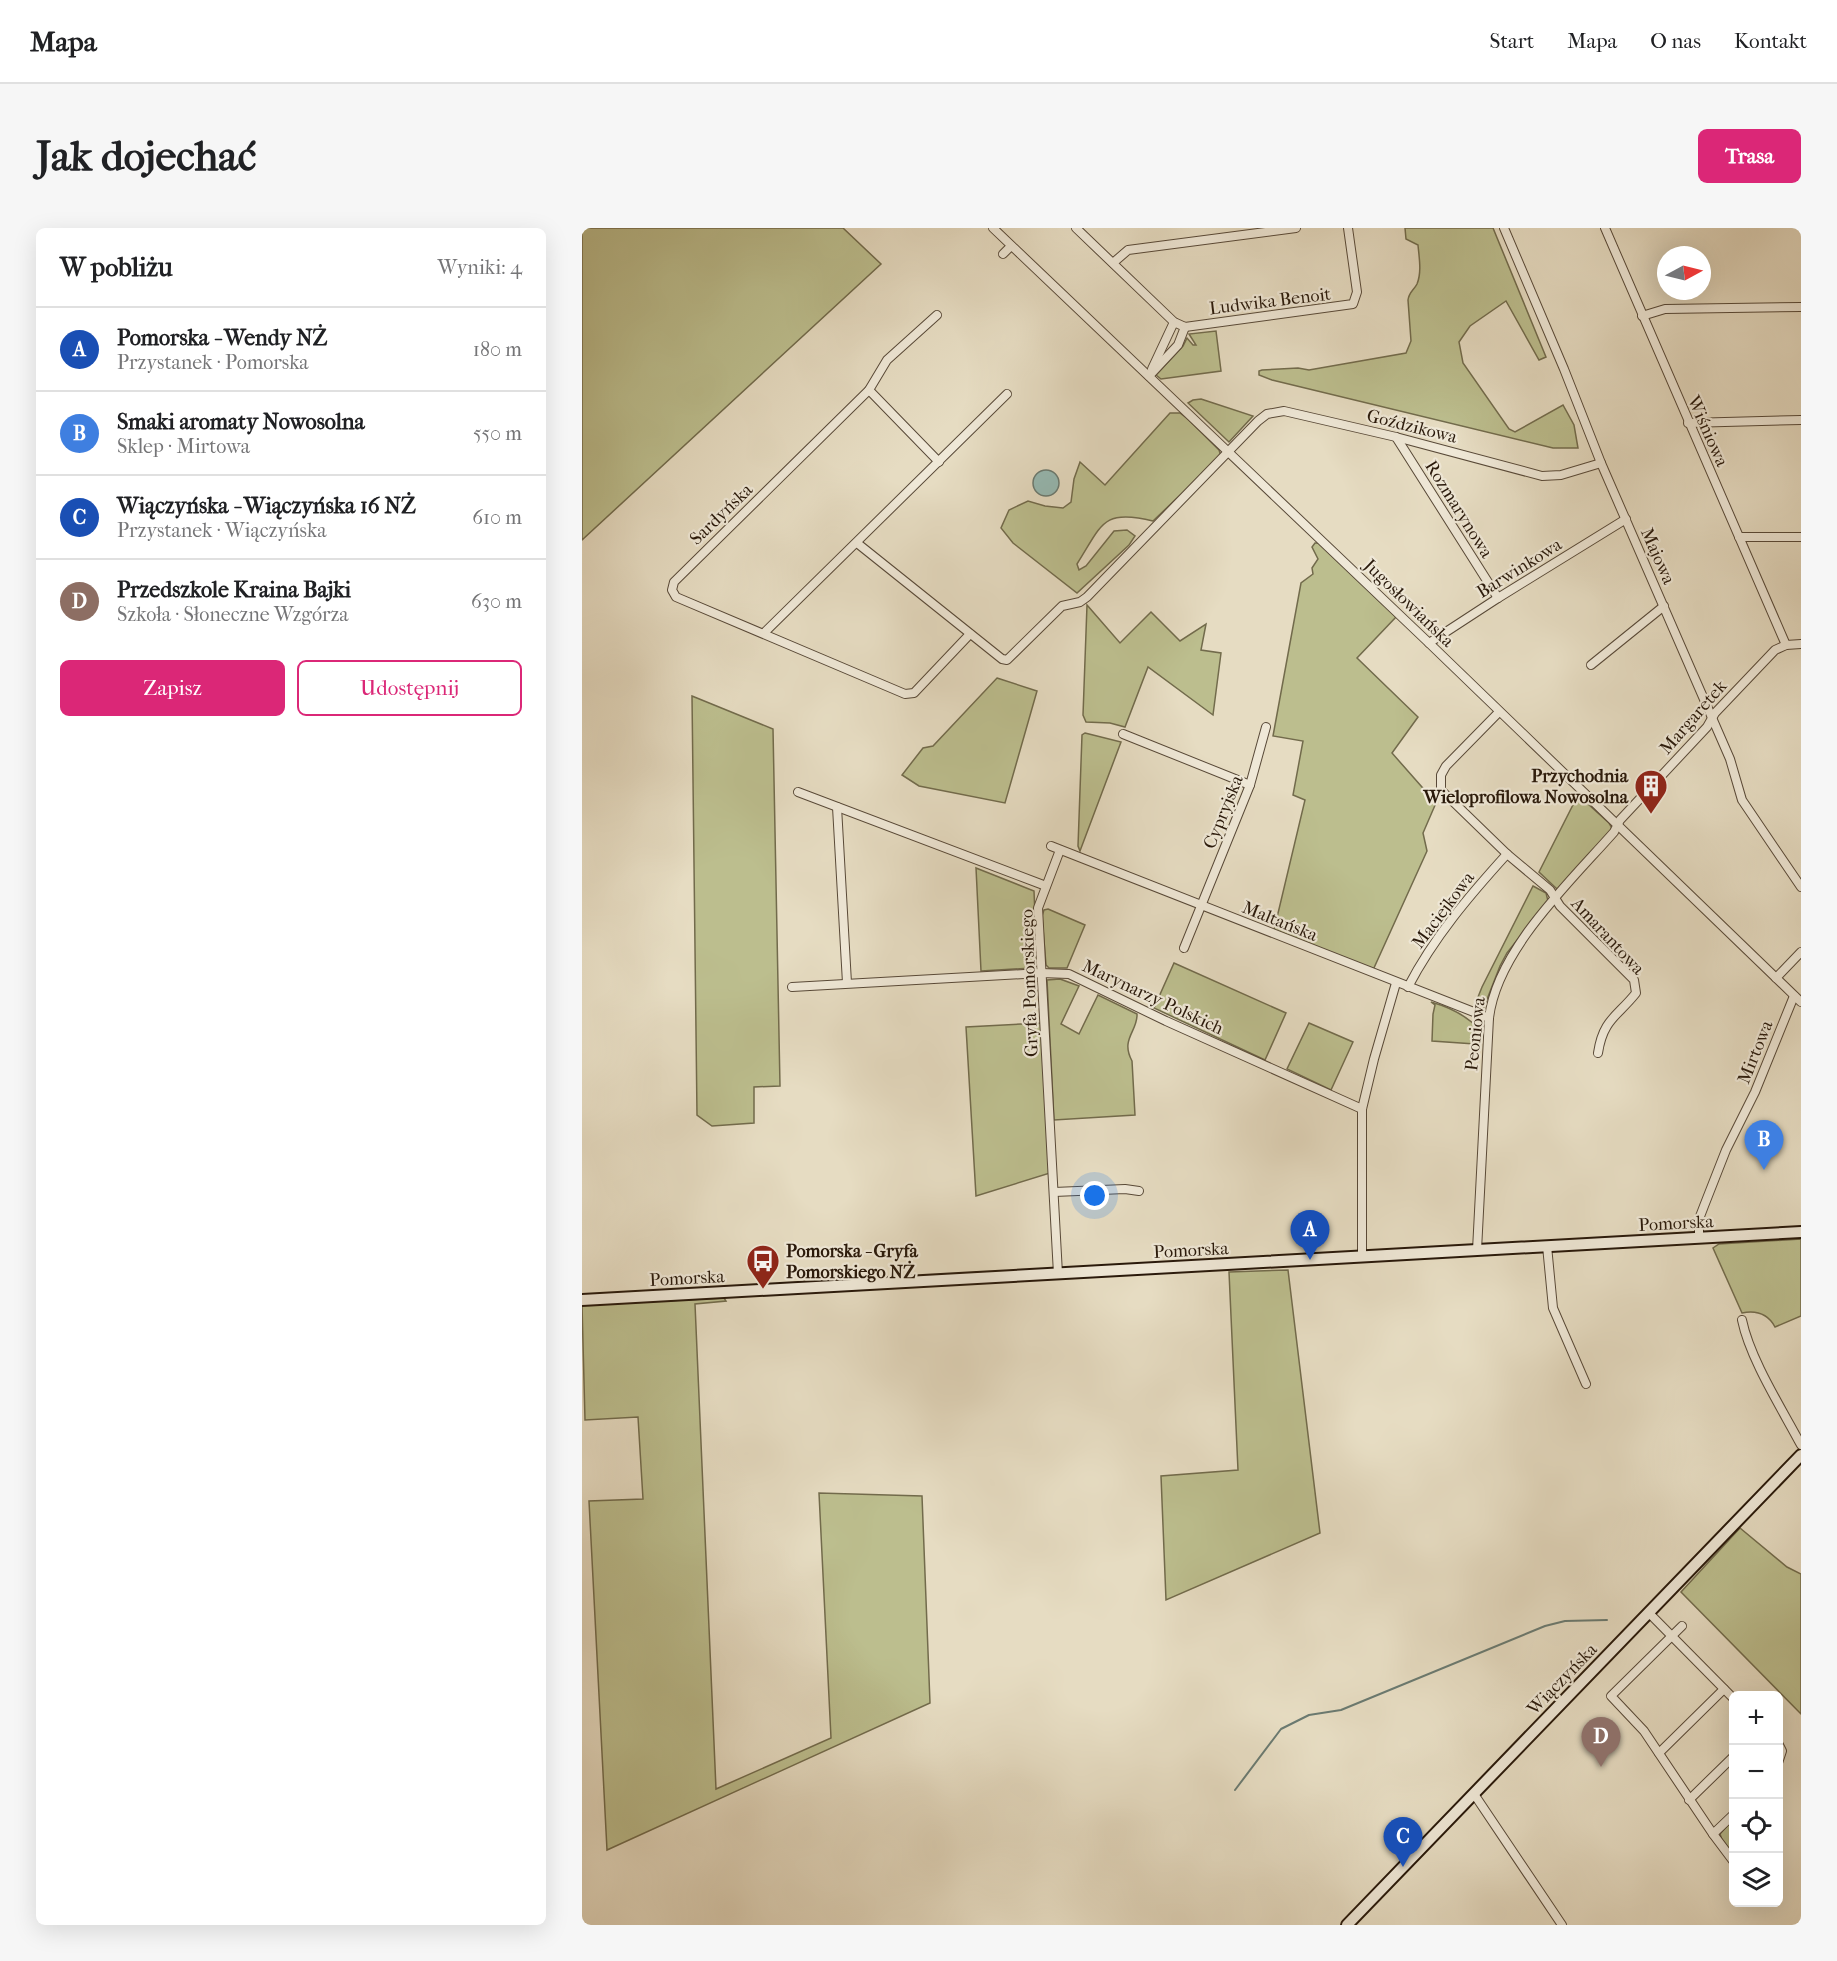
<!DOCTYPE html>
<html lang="pl">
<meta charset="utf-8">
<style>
:root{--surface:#fff;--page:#f6f6f6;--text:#202124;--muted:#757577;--line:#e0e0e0;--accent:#db2777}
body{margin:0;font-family:"IM FELL French Canon",serif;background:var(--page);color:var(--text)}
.controls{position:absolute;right:18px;bottom:18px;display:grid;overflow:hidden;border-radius:9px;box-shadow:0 6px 24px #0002}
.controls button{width:54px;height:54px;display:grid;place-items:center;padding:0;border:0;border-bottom:2px solid var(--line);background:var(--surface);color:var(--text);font:30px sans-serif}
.compass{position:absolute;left:1075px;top:18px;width:54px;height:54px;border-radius:50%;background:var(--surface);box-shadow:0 6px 24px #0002;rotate:83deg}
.you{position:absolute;left:513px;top:968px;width:21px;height:21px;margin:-15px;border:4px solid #fff;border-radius:50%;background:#1a73e8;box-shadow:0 0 0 9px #1a73e833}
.badge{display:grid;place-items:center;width:39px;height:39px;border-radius:50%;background:var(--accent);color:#fff;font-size:20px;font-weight:700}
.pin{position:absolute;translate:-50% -50px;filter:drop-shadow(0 2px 3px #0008)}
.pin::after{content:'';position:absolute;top:32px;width:21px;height:18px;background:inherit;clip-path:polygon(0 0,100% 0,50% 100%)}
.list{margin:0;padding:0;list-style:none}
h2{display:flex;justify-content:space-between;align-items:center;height:78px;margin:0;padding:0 24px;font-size:26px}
h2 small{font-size:20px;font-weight:400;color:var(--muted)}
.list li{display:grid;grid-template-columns:39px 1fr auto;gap:18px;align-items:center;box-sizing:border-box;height:84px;padding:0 24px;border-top:2px solid var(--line)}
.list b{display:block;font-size:22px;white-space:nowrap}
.list p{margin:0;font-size:20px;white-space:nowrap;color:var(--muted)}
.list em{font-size:20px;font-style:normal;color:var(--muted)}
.actions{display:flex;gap:12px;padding:18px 24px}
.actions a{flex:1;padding:14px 0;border:2px solid var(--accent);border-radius:9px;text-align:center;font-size:21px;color:var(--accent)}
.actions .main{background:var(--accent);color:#fff}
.icon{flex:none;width:33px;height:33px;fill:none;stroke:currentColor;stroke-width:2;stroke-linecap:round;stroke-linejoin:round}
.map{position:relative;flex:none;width:1219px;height:1697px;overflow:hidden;border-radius:9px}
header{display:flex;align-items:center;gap:36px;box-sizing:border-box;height:84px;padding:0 30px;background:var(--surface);border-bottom:2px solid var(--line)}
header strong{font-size:28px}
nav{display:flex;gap:33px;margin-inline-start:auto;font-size:21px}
.intro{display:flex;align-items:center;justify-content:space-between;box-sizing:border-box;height:144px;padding:0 36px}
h1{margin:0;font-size:42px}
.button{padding:15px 27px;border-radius:9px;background:var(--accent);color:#fff;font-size:21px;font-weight:700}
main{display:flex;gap:36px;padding:0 36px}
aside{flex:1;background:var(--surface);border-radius:9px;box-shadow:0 6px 24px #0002}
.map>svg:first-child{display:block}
.green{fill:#bcbe8e;stroke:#726b4c;stroke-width:1.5}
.water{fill:#96bbb5;stroke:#6a7a71;stroke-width:1.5}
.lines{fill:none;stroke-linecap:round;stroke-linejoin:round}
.stream{stroke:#6a7a71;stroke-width:2}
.street-casing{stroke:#584938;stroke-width:10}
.secondary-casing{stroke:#28180a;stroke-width:14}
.street{stroke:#efe8d7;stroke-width:8}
.secondary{stroke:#efe8d7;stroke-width:10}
.labels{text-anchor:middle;stroke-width:4.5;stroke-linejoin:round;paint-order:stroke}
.street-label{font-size:18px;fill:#28180a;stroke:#efe8d7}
.poi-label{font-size:18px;font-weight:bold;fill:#28180a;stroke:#efe8d7;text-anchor:end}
</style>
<header>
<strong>Mapa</strong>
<nav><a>Start</a><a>Mapa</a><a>O nas</a><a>Kontakt</a></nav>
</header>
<div class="intro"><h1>Jak dojechać</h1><a class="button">Trasa</a></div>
<main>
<aside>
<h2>W pobliżu<small>Wyniki: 4</small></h2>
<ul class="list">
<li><span class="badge" style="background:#1a4fb4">A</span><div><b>Pomorska - Wendy NŻ</b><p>Przystanek · Pomorska</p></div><em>180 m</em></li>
<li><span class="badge" style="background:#3f7fe0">B</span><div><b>Smaki aromaty Nowosolna</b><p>Sklep · Mirtowa</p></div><em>550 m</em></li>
<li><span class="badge" style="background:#1a4fb4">C</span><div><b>Wiączyńska - Wiączyńska 16 NŻ</b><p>Przystanek · Wiączyńska</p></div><em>610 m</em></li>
<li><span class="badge" style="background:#8d6e63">D</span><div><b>Przedszkole Kraina Bajki</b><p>Szkoła · Słoneczne Wzgórza</p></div><em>630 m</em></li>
</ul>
<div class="actions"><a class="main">Zapisz</a><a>Udostępnij</a></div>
</aside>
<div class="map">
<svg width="1219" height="1697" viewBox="0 0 1219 1697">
<rect width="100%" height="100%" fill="#e6dcc2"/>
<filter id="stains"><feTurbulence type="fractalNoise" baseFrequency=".00333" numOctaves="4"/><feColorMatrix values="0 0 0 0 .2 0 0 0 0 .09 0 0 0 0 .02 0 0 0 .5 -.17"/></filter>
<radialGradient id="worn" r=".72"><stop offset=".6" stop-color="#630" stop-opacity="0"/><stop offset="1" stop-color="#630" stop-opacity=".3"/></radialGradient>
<g class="green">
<path d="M0 0H261L299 36 0 312Z"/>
<path d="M823 0H911L964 129 957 132 924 73 888 98 877 114 881 135 927 201 933 204 981 177 992 197 996 220H971L690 152 677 147V143L680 142 716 140 727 142 824 125 829 113 826 72C827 64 832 62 835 56 840 44 837 29 836 17L824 11Z"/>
<path d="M634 103 639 143 579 151 574 147 601 118 605 110 611 117H614L607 106Z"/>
<path d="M619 171 671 188 647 214 606 175 611 172Z"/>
<path d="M588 185H598L606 191 637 222 639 228 571 293C520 280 520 297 495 336L497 342 504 338 532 303 545 302 553 308 547 317 495 365 431 315 419 300 427 282 446 273 463 278 481 280 489 274 492 251 498 234 523 257Z"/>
<path d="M733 315H737L814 389 775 430 836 489 810 525 854 575 841 605 845 623 791 742 692 702 723 572 711 567 721 513 691 508 719 355 731 346 730 340 736 331 730 319Z"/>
<path d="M505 377 538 415 569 384 598 413 624 396 619 422 639 425 631 487 566 439 543 499 528 495 504 494 501 487Z"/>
<path d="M415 450 455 463 423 575 337 558 320 547 341 520 351 518Z"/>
<path d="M110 468 191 501 198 858 172 859V895L130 898 115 887Z"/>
<path d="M503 505 539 514 498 623 496 618 500 507Z"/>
<path d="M996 567 1027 595 1030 600 1028 604 979 660 975 661 957 644Z"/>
<path d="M394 640 452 663 455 736 450 740 399 743Z"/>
<path d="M951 658 964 665 966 673 925 725 918 738 902 779 899 780 894 774 900 759Z"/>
<path d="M466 681 503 697 485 740H467L464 737 460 688 462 682Z"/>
<path d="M592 735 704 785 683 832 572 780Z"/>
<path d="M478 751 497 758 479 796 497 806 516 767 555 786C556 803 538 811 550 833L553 887 472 892 465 752Z"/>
<path d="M849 774C867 779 884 787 897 801V815L893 816 850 813 851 786 853 777Z"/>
<path d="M459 795 468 945 394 968 384 799Z"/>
<path d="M727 795 771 814 749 862 705 841Z"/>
<path d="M1219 1011V1088L1193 1099C1186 1086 1175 1082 1160 1085L1131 1020 1137 1016Z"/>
<path d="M706 1042 738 1305 584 1372 579 1248 656 1242 647 1044Z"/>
<path d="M142 1070 144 1073 113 1076 134 1561 249 1510 237 1265 340 1268 348 1475 25 1622 7 1273 61 1271 56 1189 3 1192 0 1077Z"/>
<path d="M1158 1300 1205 1339 1219 1346V1486L1099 1364Z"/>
<path d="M1151 1591V1626L1140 1612 1138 1606Z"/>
</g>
<circle class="water" cx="464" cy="255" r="13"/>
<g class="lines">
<path class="stream" d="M653 1562 699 1501 727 1487 759 1482 963 1398 983 1393 1025 1392"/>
<g class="street-casing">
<g id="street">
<path d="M411 0 847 415 1219 774"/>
<path d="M494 0 592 94 603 99 771 76 775 64 766 0"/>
<path d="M922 0 982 141 1019 235 1148 531 1160 572 1219 659"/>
<path d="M1023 0 1204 417"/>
<path d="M421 26 429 18"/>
<path d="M531 35 546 22 714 0"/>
<path d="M355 87 305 132 287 162 92 354 90 362 94 369 323 466 332 465 388 406"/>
<path d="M1060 88 1083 81 1219 79"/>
<path d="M570 141 592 94"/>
<path d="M567 148 596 117 603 99"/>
<path d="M287 162 357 234"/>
<path d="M1106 195 1219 192"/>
<path d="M814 209 916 370"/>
<path d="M1157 309H1219"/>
<path d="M275 315 420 431 425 432 480 378 498 374 505 369 676 193 685 186 702 183 814 209 960 248 979 247 1019 235"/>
<path d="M182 405 425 166"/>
<path d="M847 415 916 370 1044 291"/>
<path d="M1009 437 1082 378"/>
<path d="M917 484 864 538 859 547V562L925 626 968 662 978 678 1052 752 1054 765C1036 788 1021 791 1016 825"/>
<path d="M541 506 668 557"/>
<path d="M216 564 464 658"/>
<path d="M255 579 265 755"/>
<path d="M469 618 907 790"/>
<path d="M602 720 668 557 684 499"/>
<path d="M1194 750 1219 724"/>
<path d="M210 759 459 745 487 746 584 793 780 881"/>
<path d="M826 759C852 709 887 668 925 626"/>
<path d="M472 964 543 961 557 963"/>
<path d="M1117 1010V991L1122 978 1144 922 1173 864 1212 768"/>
<path d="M965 1018 971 1080 1004 1156"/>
<path d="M895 1022 907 790C915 722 988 654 1032 604L1038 592 1125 499 1133 485 1193 422 1204 417 1219 416"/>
<path d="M780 1029V881L792 831 814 755"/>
<path d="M476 1046 456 680 478 622"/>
<path d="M1160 1092C1168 1131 1200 1181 1219 1217"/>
<path d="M1067 1385 1152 1471"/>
<path d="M1100 1398 1029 1468 1062 1503 1131 1606 1152 1586"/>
<path d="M1196 1515 1200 1523 1196 1535"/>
<path d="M1077 1525 1142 1461"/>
<path d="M892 1566 980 1697"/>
<path d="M1107 1572 1152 1528"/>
<path d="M1131 1606 1152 1634"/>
</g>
</g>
<g class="secondary-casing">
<g id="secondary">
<path d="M0 1072 1219 1004"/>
<path d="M765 1697 1219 1227"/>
</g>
</g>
<use href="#street" class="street"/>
<use href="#secondary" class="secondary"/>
</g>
<defs>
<g id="building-pin" transform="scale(1.725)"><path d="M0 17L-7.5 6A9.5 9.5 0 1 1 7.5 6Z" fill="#8f2418" stroke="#efe8d7"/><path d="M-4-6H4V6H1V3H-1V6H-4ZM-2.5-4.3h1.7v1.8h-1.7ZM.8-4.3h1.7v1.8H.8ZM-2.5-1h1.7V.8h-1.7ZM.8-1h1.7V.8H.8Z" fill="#fff"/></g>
<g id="bus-pin" transform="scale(1.725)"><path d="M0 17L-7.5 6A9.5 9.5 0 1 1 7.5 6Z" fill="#8f2418" stroke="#efe8d7"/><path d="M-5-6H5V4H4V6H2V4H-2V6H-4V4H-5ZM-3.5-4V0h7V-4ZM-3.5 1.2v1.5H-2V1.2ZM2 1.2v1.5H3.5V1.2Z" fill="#fff"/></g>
</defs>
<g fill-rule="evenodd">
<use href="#building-pin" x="1069" y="558"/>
<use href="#bus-pin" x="181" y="1033"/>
</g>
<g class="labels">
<g class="street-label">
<text transform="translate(688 73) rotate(-7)" y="6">Ludwika Benoit</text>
<text transform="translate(830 198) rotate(14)" y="6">Goździkowa</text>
<text transform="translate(1126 203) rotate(66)" y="6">Wiśniowa</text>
<text transform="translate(877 281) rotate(58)" y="6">Rozmarynowa</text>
<text transform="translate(139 286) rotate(-44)" y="6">Sardyńska</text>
<text transform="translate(1076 328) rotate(66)" y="6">Majowa</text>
<text transform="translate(937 340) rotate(-32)" y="6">Barwinkowa</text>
<text transform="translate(827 375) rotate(44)" y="6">Jugosłowiańska</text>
<text transform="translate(1111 489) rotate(-49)" y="6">Margaretek</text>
<text transform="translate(641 584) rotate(-68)" y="6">Cypryjska</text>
<text transform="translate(861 682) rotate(-53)" y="6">Maciejkowa</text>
<text transform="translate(698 693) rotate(22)" y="6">Maltańska</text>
<text transform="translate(1026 708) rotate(47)" y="6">Amarantowa</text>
<text transform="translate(447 755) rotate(-92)" y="6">Gryfa Pomorskiego</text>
<text transform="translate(571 769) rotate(25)" y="6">Marynarzy Polskich</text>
<text transform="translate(893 806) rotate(-84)" y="6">Peoniowa</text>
<text transform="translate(1173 824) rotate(-68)" y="6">Mirtowa</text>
<text transform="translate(1094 995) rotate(-3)" y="6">Pomorska</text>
<text transform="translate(609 1022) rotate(-3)" y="6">Pomorska</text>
<text transform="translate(105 1050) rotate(-3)" y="6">Pomorska</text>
<text transform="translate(980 1451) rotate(-46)" y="6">Wiączyńska</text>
</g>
<g class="poi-label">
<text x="1046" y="554">Przychodnia<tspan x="1046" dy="21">Wieloprofilowa Nowosolna</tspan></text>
<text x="204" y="1029" text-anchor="start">Pomorska - Gryfa<tspan x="204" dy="21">Pomorskiego NŻ</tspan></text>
</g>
</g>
<rect width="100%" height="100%" filter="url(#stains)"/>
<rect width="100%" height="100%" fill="url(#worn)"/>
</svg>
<div class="controls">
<button>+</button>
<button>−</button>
<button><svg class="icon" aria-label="locate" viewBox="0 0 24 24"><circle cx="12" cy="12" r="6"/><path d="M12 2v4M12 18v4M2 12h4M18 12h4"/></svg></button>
<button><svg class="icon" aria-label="layers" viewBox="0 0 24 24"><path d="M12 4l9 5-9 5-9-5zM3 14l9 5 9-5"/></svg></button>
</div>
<svg class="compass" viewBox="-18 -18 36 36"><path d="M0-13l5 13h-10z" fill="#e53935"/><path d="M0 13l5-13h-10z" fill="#757577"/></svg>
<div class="you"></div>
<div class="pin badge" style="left:728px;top:1032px;background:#1a4fb4">A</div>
<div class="pin badge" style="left:1182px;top:942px;background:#3f7fe0">B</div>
<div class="pin badge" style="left:821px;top:1639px;background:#1a4fb4">C</div>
<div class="pin badge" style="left:1019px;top:1539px;background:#8d6e63">D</div>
</div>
</main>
